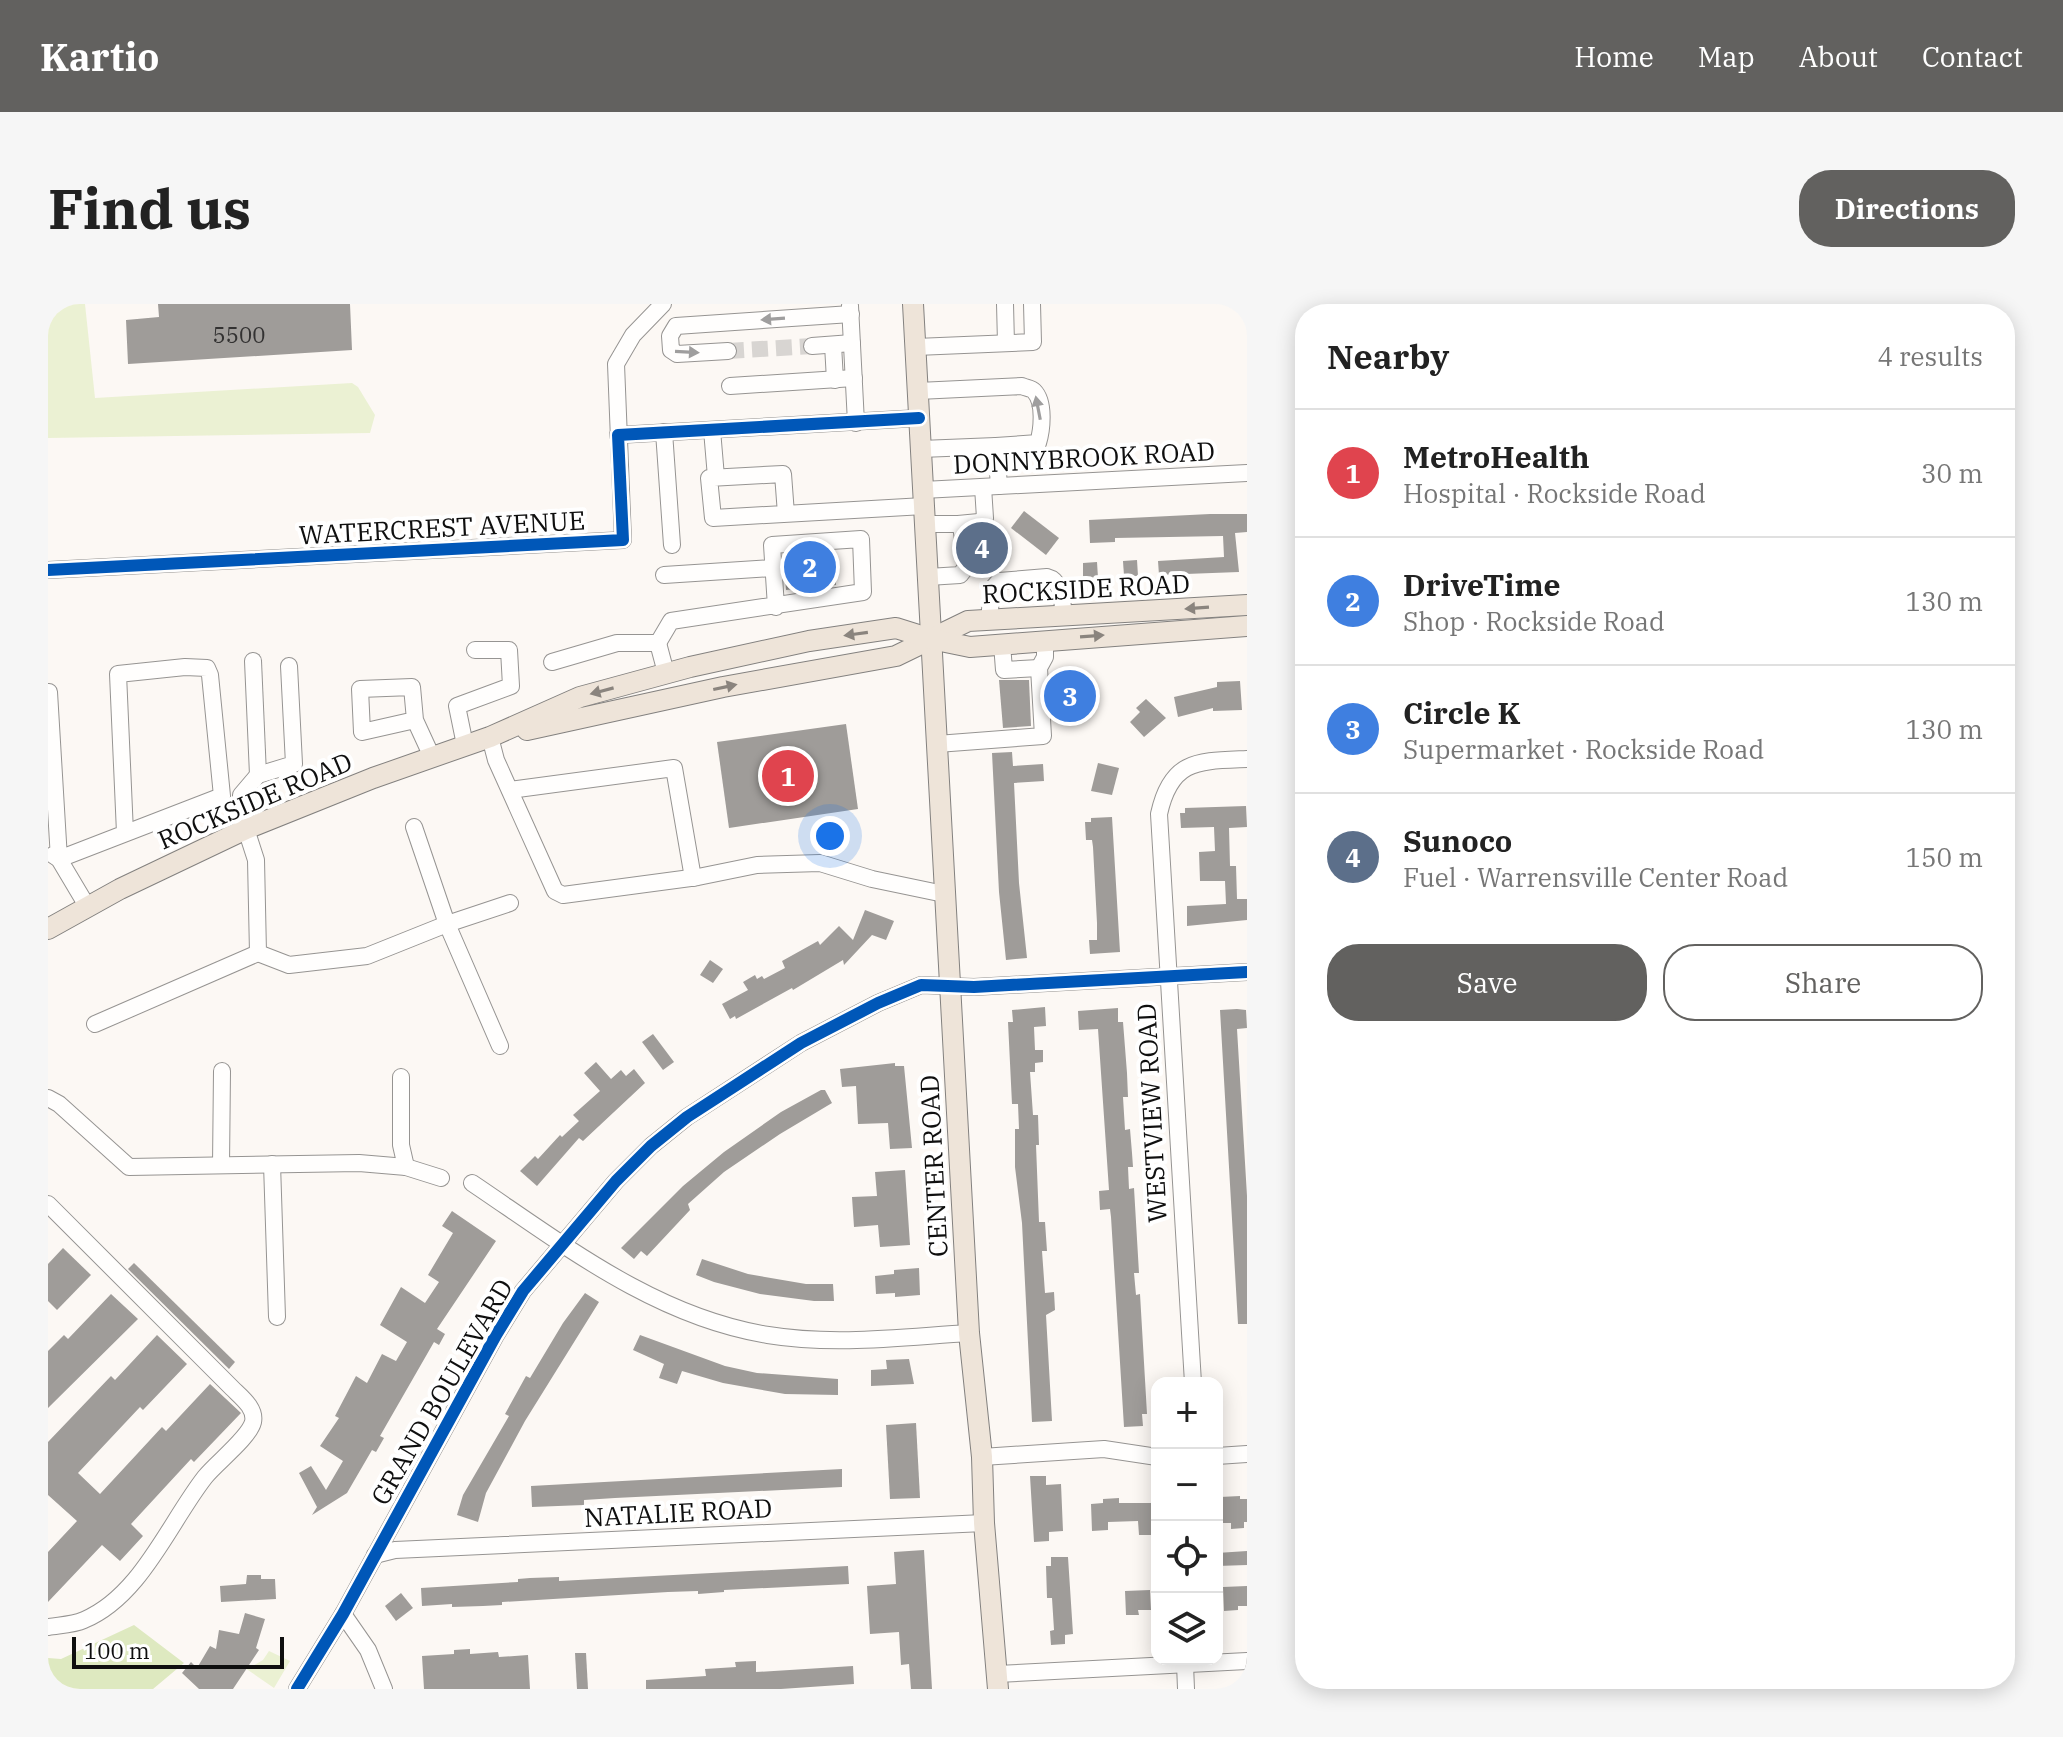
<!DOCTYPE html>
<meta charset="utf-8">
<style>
:root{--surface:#fff;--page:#f6f6f6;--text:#222;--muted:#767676;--line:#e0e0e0;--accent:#62615f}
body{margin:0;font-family:"IBM Plex Serif",serif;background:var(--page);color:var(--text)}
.controls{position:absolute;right:24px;bottom:24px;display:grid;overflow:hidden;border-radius:16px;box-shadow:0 4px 20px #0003}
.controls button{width:72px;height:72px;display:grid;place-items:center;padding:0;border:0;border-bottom:2px solid var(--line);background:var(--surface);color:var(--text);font:40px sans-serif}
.scale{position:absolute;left:24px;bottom:20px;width:212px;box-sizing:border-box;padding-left:8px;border:4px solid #0f0f0f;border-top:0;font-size:22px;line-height:28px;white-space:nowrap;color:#0f0f0f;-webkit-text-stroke:6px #fff;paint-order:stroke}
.you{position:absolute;left:782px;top:532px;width:28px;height:28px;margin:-20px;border:6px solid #fff;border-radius:50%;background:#1a73e8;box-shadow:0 0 0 12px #1a73e833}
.badge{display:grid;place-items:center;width:52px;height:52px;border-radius:50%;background:var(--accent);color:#fff;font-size:26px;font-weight:700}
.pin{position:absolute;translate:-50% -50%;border:4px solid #fff;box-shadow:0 2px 8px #0006}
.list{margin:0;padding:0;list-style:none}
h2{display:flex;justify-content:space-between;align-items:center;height:104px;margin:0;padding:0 32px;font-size:34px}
h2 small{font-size:26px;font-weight:400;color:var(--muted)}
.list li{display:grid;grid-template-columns:52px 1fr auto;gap:24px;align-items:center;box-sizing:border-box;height:128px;padding:0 32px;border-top:2px solid var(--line)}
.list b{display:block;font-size:30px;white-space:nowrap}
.list p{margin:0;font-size:26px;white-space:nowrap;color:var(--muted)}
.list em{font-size:26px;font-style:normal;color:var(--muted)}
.actions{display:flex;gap:16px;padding:24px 32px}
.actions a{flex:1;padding:18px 0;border:2px solid var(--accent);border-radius:32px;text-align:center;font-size:28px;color:var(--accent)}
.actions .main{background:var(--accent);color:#fff}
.icon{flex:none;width:44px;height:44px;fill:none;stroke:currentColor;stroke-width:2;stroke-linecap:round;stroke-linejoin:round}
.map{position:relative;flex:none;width:1199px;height:1385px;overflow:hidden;border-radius:32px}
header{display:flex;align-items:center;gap:48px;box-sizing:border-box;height:112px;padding:0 40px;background:var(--accent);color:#fff}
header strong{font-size:38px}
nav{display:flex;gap:44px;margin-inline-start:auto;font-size:28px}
.intro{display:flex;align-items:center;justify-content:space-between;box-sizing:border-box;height:192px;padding:0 48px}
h1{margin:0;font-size:56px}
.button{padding:20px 36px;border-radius:32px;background:var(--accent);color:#fff;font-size:28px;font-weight:700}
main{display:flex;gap:48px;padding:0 48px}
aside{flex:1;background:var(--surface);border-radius:32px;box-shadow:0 4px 20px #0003}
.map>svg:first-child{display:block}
.green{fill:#ebf1d3}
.forest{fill:#dee9c0}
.building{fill:#9f9c99}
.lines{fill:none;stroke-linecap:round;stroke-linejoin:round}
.minor-tunnel{stroke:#d8d5d2;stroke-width:16;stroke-dasharray:16 8;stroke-linecap:butt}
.minor-casing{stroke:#969492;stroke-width:18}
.major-casing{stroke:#83817f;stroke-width:22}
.minor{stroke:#fffefd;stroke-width:16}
.major{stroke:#eee4d9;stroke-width:20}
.cycleway-casing{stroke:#fff;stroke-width:17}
.cycleway{stroke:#0057b8;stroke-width:12}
.oneway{fill:#9f9e9e}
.oneway2{fill:#8a847e}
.labels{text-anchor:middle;stroke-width:8;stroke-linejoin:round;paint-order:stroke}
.number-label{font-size:22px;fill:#333232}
.street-label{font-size:26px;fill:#0f0f0f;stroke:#fff}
</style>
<header>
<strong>Kartio</strong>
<nav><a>Home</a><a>Map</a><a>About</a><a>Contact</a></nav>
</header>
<div class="intro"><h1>Find us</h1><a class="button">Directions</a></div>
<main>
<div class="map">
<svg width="1199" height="1385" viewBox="0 0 1199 1385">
<rect width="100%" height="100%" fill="#fcf8f4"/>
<g class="green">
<path d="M0 0H37L47 94 304 79 310 83 327 111 322 129 0 134Z"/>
<path d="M221 1347 242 1357 226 1384 184 1355 203 1363 215 1356Z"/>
</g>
<path class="forest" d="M86 1321 136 1359 105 1385H0V1354L13 1355Z"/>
<g class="building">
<path d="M110 0H302L304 46 80 60 78 16 111 13Z"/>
<path d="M976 207 1011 234 998 251 963 224Z"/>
<path d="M1162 210H1199V228L1187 229 1191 268 1111 271 1110 257 1176 253 1175 232 1067 234V238L1042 239 1041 216Z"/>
<path d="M787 248 788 281 738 286 736 251Z"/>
<path d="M1089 256 1090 272H1076L1075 257Z"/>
<path d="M1049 258 1050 274H1035V259Z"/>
<path d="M1035 371 1038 412 1009 415 1006 372Z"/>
<path d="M951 376H981L983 422 955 424Z"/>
<path d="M1192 377 1194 406 1165 407V404L1130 413 1126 393 1169 383V378Z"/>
<path d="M1098 395 1118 414 1096 433 1082 418 1092 408 1088 404Z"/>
<path d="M798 420 810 505 681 524 669 438Z"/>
<path d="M964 448 965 462 995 460 996 477 966 479 971 579 979 654 958 656 951 588 944 449Z"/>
<path d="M1050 459 1071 464 1064 491 1043 487Z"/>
<path d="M1198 502 1199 523 1181 524 1182 562H1188L1189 595H1199V616L1139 622V602L1178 600 1177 577H1152L1151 548 1167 547 1166 523 1133 524 1132 509H1137V504Z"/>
<path d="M1064 513 1072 648 1042 650 1041 636H1049V619L1045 543 1044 536H1038L1037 518H1043V514Z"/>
<path d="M817 606 846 617 838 636 824 631 796 661 795 656 745 686 744 684 688 715 687 712 682 715 674 700 700 686 695 678 707 671 709 675 714 672 716 675 737 664 734 657 770 637 772 641 791 622 805 636Z"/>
<path d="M662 656 675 665 665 679 652 671Z"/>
<path d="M997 703 998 722 986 723 987 746H995V758L987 759V768H982L985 811H990L991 841H988L991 918H997L999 947H994L997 989 1006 988 1007 1006 998 1011 1004 1117 984 1118 974 919 967 863V825H971L970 800H964L960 718H965L964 706Z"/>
<path d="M1070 704V718H1075L1079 769 1080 793H1075L1077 826 1082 825 1084 849 1085 863H1080L1081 885 1086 884 1091 969H1086L1088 991 1092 990 1099 1110H1094L1095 1122 1076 1123 1063 913 1062 905 1052 906 1051 887 1061 886 1050 725 1031 726 1030 707Z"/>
<path d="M1189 705 1198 706 1199 724 1189 725 1199 892V1020H1190L1172 706Z"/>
<path d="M605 730 626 758 615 766 594 738Z"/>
<path d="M548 758 563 775 573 766 578 772 586 765 597 779 535 837 531 834 489 882 472 867 487 852 490 855 512 831 514 833 531 817 525 811 552 787 536 769Z"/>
<path d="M847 759V762H856L864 844 842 845 840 819 810 820 808 782 794 783 792 765Z"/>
<path d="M773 786H777L784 799 732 830 676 868 640 900 642 906 599 952 593 947 586 955 573 944 635 882 676 848 733 808Z"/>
<path d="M857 866 862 941 832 943 830 921 806 923 804 893 829 892 827 868Z"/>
<path d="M404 907 448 937 389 1025 397 1030 391 1041 386 1038 332 1132 336 1134 328 1148 324 1146 299 1189 264 1211 269 1203 251 1169 263 1162 278 1186 295 1157 272 1142 291 1114 287 1112 308 1072 319 1079 334 1050 348 1057 359 1038 332 1021 353 983 377 999 391 978 380 971 405 929 394 922Z"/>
<path d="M15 944 43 971 9 1006 0 997V960Z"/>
<path d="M654 955 700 970 758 980H785L786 997H766L712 990 666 978 648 971Z"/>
<path d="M86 959 187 1058 181 1065 80 965Z"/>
<path d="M871 964 872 991 847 993V989L828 990 827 972 846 970V966Z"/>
<path d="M537 989 551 998 477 1117 438 1189 430 1218 409 1211 415 1191 461 1112 457 1110 478 1072 482 1074 515 1019Z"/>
<path d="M63 990 90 1015 0 1104V1047L16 1031 20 1035Z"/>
<path d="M109 1031 139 1060 95 1106 92 1103 30 1169 52 1190 114 1123 118 1127 162 1080 193 1109 146 1158 143 1155 83 1220 95 1232 72 1257 54 1241 0 1298V1248L29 1217 0 1191V1138L63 1072 67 1076Z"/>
<path d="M592 1031 677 1062 709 1069 790 1075V1091L737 1090 675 1079 634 1067 629 1080 611 1074 616 1060 585 1046Z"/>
<path d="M861 1055 866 1080 823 1082V1066L839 1065 838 1056Z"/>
<path d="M868 1119 872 1194 842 1195 838 1121Z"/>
<path d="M794 1165V1183L567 1194 536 1196V1201L484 1203 483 1182Z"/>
<path d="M982 1172H998V1181L1013 1180 1015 1227 1001 1228V1237L986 1238Z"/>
<path d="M1192 1192V1195H1199V1218H1196V1224L1183 1225V1219H1173L1172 1193Z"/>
<path d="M1071 1194V1199H1109V1231H1091L1090 1217 1060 1218V1226L1044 1227 1043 1200 1055 1199V1195Z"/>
<path d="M876 1246 884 1385H863L861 1360 853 1361 851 1328 822 1330 819 1282 848 1280 846 1248Z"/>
<path d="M1199 1247V1261L1169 1262V1249Z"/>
<path d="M1003 1253H1020L1025 1330 1017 1331V1340L1003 1341 1002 1327 1006 1326 1004 1294H999L998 1262H1003Z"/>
<path d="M800 1262 801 1280 676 1286V1288L650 1290V1287L620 1288 454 1298V1301L435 1302 404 1303V1300L374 1302 373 1284 470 1278V1275L482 1274 511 1273V1277Z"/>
<path d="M199 1271H213V1275H227L228 1295 173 1298 172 1282 198 1280Z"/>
<path d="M1199 1282V1302H1190V1306L1176 1307 1175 1283Z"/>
<path d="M1102 1286 1103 1306H1090L1091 1311H1078L1077 1287Z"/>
<path d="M353 1289 365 1304 348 1317 337 1302Z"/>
<path d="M197 1309 217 1315 208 1344 211 1346 185 1385H151L134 1369 143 1358 149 1364 162 1342 168 1345 171 1326 191 1330Z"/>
<path d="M422 1345V1350L450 1348 451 1353 480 1351 482 1385H376L374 1352 406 1350V1346Z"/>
<path d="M527 1349H538L540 1385H529Z"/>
<path d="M708 1357V1368L805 1362 806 1380 733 1385H598V1376L658 1372 657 1365 688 1363 687 1358Z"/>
</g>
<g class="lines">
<path class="minor-tunnel" d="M680 47 764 42"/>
<g class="minor-casing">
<g id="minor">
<path d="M957 0 958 39"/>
<path d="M802 2 808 119"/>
<path d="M785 41 787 76"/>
<path d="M764 42 804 39"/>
<path d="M868 43 985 38 984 0"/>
<path d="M680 47 629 50 623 46 622 32 628 22 803 10"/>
<path d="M682 82 806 74"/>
<path d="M870 87 974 82C978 84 983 84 986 87 997 98 994 126 990 139L948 142"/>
<path d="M664 126 668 173"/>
<path d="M616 128 624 241"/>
<path d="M570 131 871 114"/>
<path d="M873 145 948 142 951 182"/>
<path d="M875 186 1199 169"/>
<path d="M738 210 735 170 661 174 665 214 876 202"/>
<path d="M877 220H910L913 222 919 262 912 271 880 273"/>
<path d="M910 220 931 218 937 214 935 183"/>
<path d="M0 266 575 236 568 60 585 31 615 0"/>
<path d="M616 271 725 264"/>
<path d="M941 316 944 285 951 277 999 273C1015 277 1014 298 1016 313"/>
<path d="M610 339 623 317 815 288 813 235 724 241 728 303"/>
<path d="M954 340 956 366 991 364"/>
<path d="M205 357 210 471"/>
<path d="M504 358 569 339H610L618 369"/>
<path d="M241 362 246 460 210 471 193 491 198 525 208 556 210 649 241 661 319 652 399 620 462 599"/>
<path d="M1 388 11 555 174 492 162 371 159 364 137 363 70 370 77 529"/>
<path d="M367 416 314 428 312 385 364 383 367 416 384 453"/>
<path d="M442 433 448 456 507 587 515 591 650 573 709 561 772 559 824 575 896 590"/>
<path d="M889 440 995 432 991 364 997 353V336"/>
<path d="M417 441 409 402 463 382 461 346H427"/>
<path d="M462 486 626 464 645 574"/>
<path d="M366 523 399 620 452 742"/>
<path d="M5 551 11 555 39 602"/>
<path d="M47 720 210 649"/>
<path d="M353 773V841L358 863"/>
<path d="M0 794 11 800 81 863 311 859 358 863 393 874"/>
<path d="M224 860 229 1013"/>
<path d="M173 861 174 767"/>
<path d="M424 879C516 941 608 1013 720 1031 787 1042 855 1033 921 1029"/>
<path d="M0 900 184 1084C193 1093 208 1104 205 1118 201 1134 168 1159 157 1173 121 1219 93 1292 36 1316 25 1321 12 1321 0 1323"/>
<path d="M1145 1079 1111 510C1123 455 1150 457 1199 455"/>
<path d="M1169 1152 1199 1150"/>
<path d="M934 1153 1056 1145 1109 1153"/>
<path d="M327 1251 347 1246 936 1219"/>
<path d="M295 1310 320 1346 336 1385"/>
<path d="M1137 1360 1138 1385"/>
<path d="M949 1370 1199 1357"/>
<path d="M249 1385 295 1310 448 1031 475 987 568 877 603 842 639 813 753 739 830 699 873 681 926 683 1199 668"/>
</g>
</g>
<g class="major-casing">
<g id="major">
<path d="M865 0 921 1029 934 1153 936 1219 950 1385"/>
<path d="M479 426 675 383 848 352 920 317 1199 301"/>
<path d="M0 625 72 585 198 525 325 474 442 433 532 393 642 363 761 337 848 324 883 335 922 343 1199 322"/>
</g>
</g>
<use href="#minor" class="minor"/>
<use href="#major" class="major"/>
<g class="cycleway-casing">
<g id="cycleway">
<path d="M0 266 575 236 570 131 871 114"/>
<path d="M249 1385 295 1310 448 1031 475 987 568 877 603 842 639 813 753 739 830 699 873 681 926 683 1199 668"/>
</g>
</g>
<use href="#cycleway" class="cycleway"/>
</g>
<defs><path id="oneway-solid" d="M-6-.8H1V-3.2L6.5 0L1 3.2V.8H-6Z" transform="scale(2)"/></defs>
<g class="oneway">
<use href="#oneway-solid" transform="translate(725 15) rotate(176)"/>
<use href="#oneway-solid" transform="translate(639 48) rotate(3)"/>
<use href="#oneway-solid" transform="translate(990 104) rotate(-101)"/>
</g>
<g class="oneway2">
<use href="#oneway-solid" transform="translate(1149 304) rotate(176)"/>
<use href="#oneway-solid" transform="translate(808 330) rotate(172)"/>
<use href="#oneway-solid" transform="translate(1044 332) rotate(-4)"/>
<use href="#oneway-solid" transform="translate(677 383) rotate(-12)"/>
<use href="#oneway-solid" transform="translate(554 387) rotate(165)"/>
</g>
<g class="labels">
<g class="number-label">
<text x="191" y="39">5500</text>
</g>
<g class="street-label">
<text transform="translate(1036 154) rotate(-3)" y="9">DONNYBROOK ROAD</text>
<text transform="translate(394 224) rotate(-3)" y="9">WATERCREST AVENUE</text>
<text transform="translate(1038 285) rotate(-3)" y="9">ROCKSIDE ROAD</text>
<text transform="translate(207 497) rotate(-23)" y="9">ROCKSIDE ROAD</text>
<text transform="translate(1104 809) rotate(-93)" y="9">WESTVIEW ROAD</text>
<text transform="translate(886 862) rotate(-93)" y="9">CENTER ROAD</text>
<text transform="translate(394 1088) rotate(-60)" y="9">GRAND BOULEVARD</text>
<text transform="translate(630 1209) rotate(-3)" y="9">NATALIE ROAD</text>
</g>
</g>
</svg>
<div class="controls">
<button>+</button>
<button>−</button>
<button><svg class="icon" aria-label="locate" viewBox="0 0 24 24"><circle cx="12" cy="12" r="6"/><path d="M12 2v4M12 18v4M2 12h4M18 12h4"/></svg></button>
<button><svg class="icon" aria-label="layers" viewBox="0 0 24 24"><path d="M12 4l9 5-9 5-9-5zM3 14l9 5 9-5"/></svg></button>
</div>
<div class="scale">100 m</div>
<div class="you"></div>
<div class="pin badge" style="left:740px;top:472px;background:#e0444e">1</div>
<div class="pin badge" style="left:762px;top:263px;background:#3f7fe0">2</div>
<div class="pin badge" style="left:1022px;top:392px;background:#3f7fe0">3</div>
<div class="pin badge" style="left:934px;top:244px;background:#5c6f8a">4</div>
</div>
<aside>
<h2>Nearby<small>4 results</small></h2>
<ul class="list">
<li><span class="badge" style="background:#e0444e">1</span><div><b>MetroHealth</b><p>Hospital · Rockside Road</p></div><em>30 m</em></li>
<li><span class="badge" style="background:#3f7fe0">2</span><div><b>DriveTime</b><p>Shop · Rockside Road</p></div><em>130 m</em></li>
<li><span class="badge" style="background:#3f7fe0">3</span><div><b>Circle K</b><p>Supermarket · Rockside Road</p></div><em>130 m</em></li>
<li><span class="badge" style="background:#5c6f8a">4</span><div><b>Sunoco</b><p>Fuel · Warrensville Center Road</p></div><em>150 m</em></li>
</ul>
<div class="actions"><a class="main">Save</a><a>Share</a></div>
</aside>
</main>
